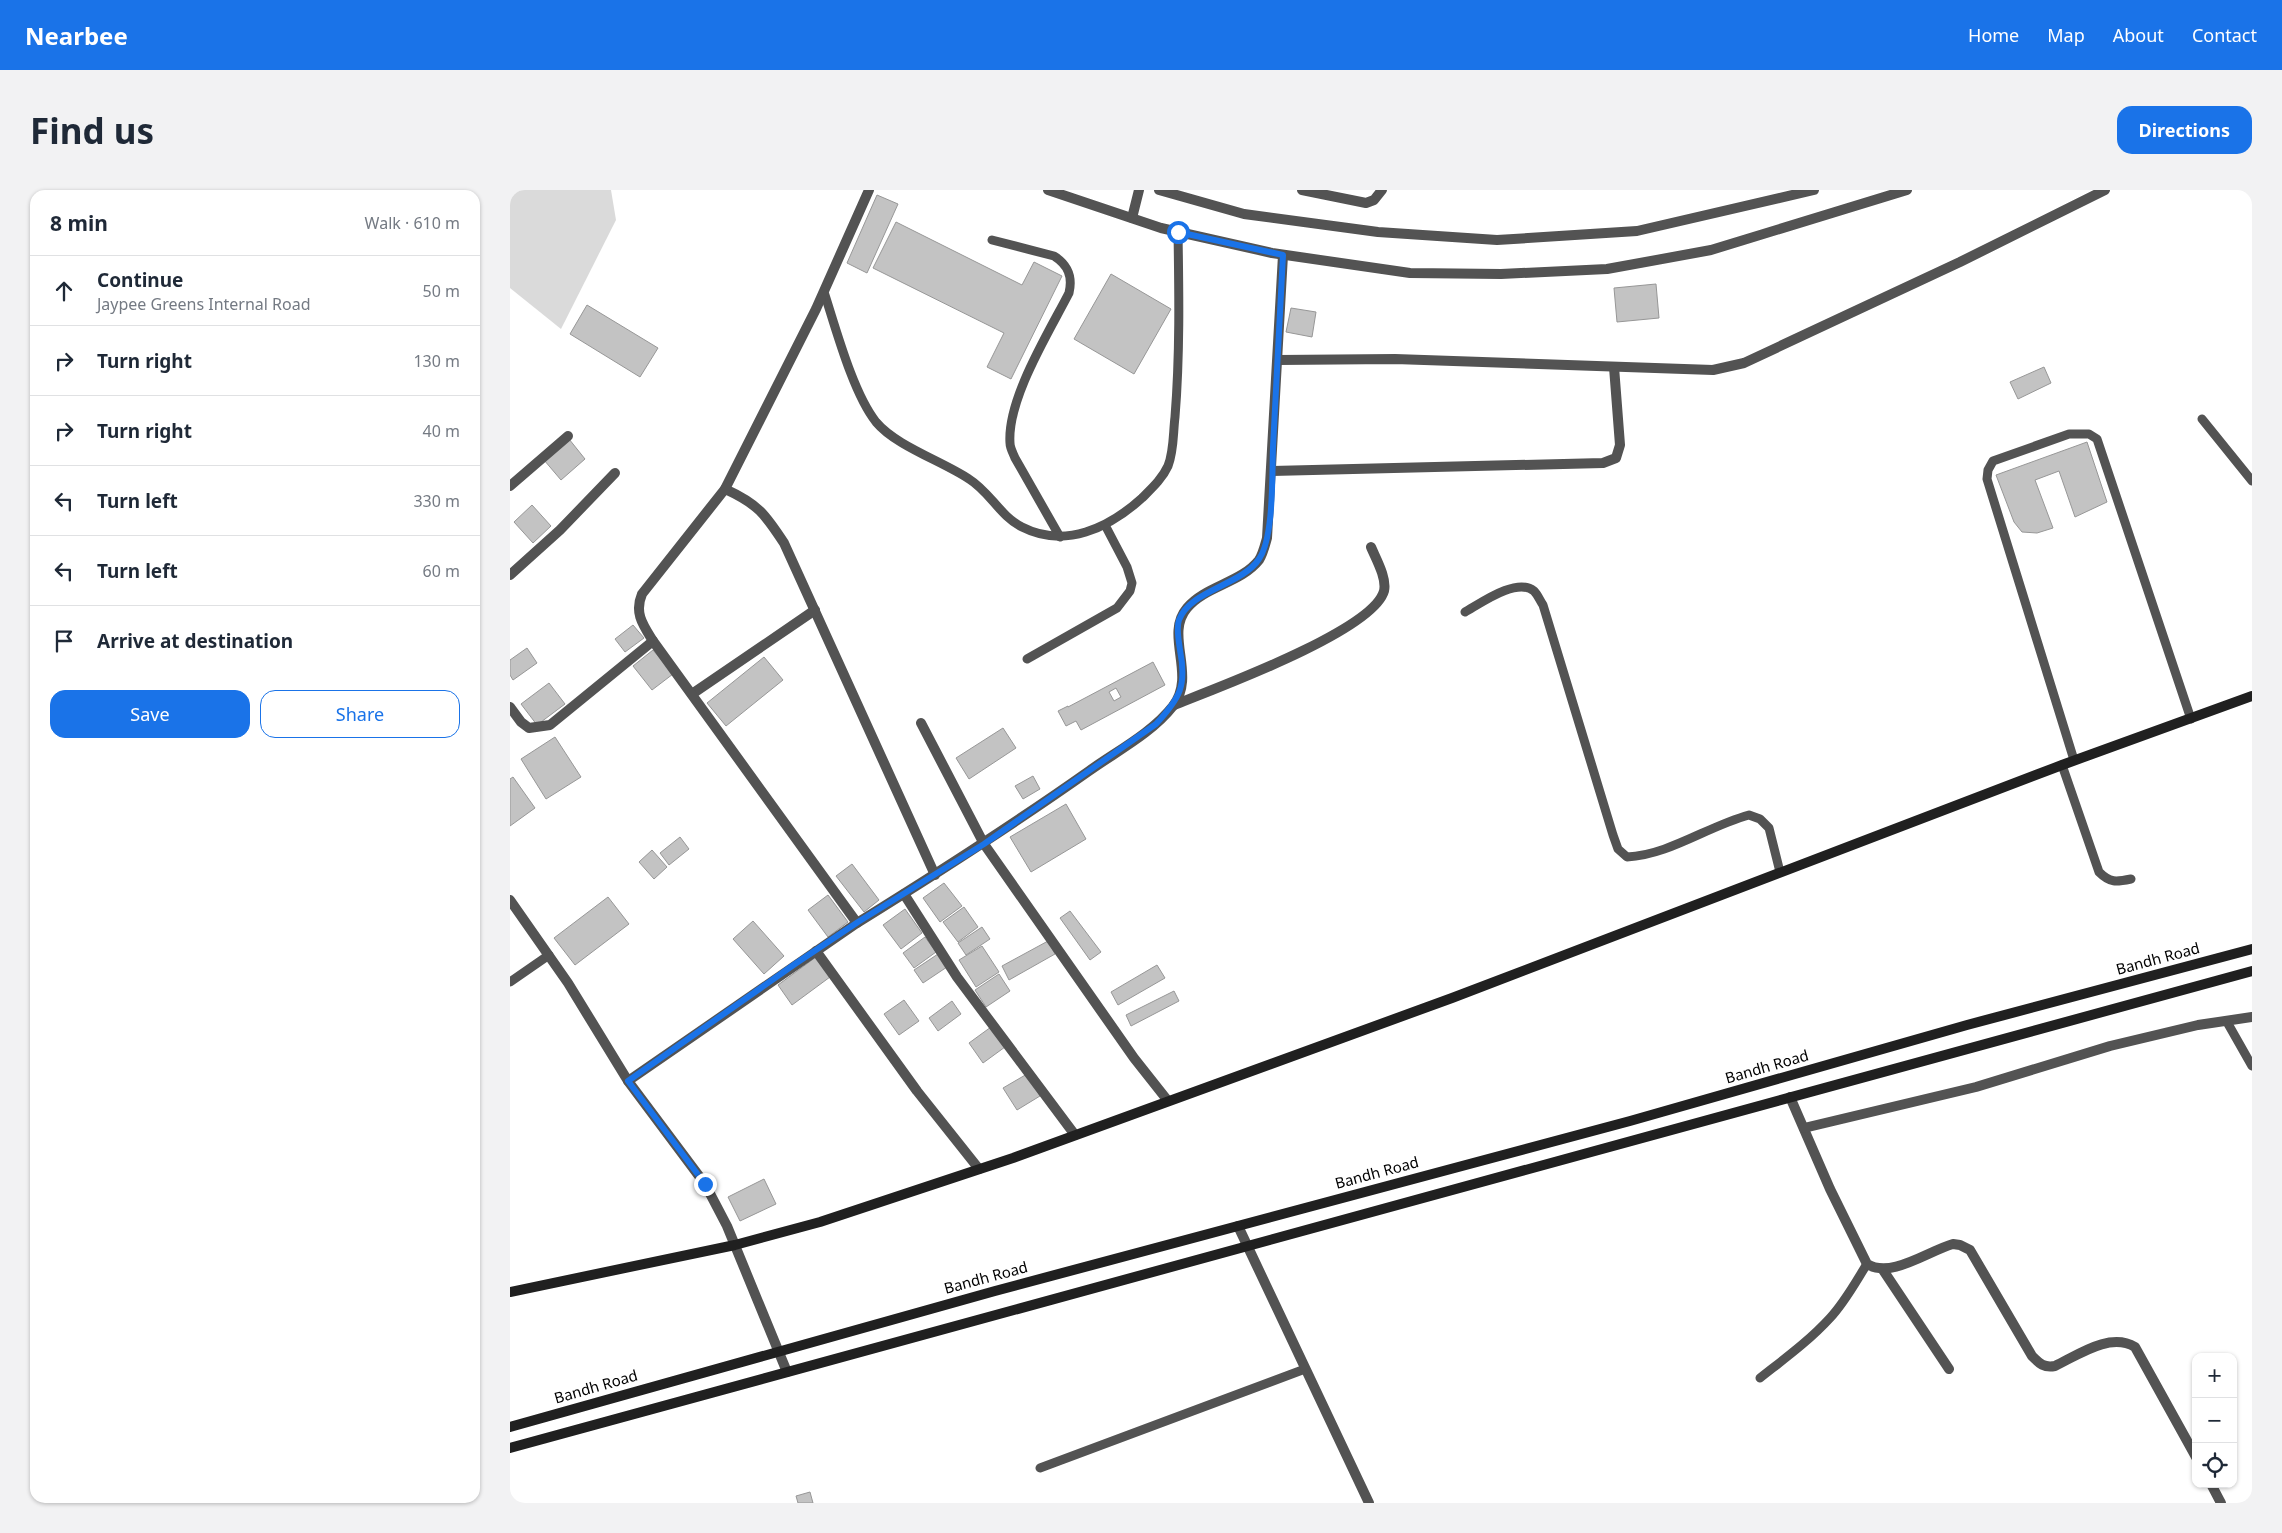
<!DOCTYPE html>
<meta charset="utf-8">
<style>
:root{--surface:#fff;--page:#f2f2f3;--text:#1f2937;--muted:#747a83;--line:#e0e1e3;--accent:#1a73e8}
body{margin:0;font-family:"Noto Sans",sans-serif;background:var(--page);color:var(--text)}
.controls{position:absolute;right:15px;bottom:15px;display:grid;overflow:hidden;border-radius:10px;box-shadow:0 1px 4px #0004}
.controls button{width:45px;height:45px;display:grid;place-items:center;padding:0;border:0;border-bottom:1px solid var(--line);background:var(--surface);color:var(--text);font:25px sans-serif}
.stop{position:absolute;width:15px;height:15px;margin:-11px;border:4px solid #1a73e8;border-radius:50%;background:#fff}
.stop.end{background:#1a73e8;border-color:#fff;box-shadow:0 1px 5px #0008}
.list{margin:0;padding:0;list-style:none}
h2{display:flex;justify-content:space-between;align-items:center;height:65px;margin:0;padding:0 20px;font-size:21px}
h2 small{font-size:16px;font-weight:400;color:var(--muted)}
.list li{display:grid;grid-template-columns:32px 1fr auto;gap:15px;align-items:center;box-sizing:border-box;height:70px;padding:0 20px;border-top:1px solid var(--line)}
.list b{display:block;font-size:19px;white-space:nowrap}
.list p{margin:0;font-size:16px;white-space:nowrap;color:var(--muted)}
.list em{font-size:16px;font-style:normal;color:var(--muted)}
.actions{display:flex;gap:10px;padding:15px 20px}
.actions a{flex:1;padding:11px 0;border:1px solid var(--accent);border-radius:15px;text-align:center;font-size:18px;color:var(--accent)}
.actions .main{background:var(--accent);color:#fff}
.icon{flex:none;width:28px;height:28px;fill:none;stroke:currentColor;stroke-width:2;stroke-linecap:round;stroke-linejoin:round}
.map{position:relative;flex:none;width:1742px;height:1313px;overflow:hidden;border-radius:15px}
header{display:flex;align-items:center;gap:30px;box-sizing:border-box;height:70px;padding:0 25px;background:var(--accent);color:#fff}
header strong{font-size:24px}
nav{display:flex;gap:28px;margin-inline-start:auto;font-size:18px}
.intro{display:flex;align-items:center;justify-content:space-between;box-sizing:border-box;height:120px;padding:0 30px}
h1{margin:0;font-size:35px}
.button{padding:12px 22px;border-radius:15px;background:var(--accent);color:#fff;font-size:18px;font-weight:700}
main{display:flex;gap:30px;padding:0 30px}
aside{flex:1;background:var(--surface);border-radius:15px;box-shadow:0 1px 4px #0004}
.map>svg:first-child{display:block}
.green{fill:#dadada}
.building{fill:#c3c3c3;stroke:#979797;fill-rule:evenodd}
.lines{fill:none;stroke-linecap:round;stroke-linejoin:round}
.lane{stroke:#535353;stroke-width:9}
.street{stroke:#535353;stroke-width:10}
.secondary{stroke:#202020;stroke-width:10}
.route{stroke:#1a73e8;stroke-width:6}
.labels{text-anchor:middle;stroke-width:4;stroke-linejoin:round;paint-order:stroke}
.street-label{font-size:15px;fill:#000;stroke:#fff}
</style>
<header>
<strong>Nearbee</strong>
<nav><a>Home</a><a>Map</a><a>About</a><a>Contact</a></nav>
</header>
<div class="intro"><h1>Find us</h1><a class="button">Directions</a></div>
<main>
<aside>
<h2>8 min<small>Walk · 610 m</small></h2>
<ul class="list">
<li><svg class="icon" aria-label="ahead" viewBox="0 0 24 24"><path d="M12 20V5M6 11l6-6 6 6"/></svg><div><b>Continue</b><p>Jaypee Greens Internal Road</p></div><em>50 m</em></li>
<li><svg class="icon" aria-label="right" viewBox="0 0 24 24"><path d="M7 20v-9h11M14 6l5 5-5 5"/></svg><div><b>Turn right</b></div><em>130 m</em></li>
<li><svg class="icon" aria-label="right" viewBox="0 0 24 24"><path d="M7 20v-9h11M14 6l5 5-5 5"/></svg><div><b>Turn right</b></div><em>40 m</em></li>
<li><svg class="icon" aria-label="left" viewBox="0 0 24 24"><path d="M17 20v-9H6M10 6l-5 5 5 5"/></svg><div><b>Turn left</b></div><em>330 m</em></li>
<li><svg class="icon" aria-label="left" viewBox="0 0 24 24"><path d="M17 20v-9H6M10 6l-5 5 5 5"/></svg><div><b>Turn left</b></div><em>60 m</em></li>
<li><svg class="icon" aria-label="arrive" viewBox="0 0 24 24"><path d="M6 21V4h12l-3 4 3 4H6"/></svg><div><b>Arrive at destination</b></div></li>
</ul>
<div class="actions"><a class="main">Save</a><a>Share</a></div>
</aside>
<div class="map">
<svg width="1742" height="1313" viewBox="0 0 1742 1313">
<rect width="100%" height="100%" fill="#fff"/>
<path class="green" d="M0 0H101L106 30 51 139 0 98Z"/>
<g class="building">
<path d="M367 5 388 14 357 83 337 73Z"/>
<path d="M386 32 512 95 524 72 552 86 501 189 477 177 494 143 363 78Z"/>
<path d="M601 84 661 119 624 184 564 149Z"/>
<path d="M1146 94 1149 128 1107 132 1104 98Z"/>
<path d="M77 115 148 158 130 187 60 144Z"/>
<path d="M781 118 806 122 802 147 776 142Z"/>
<path d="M1534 177 1541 193 1508 209 1500 192Z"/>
<path d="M59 249 75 269 51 290 34 270Z"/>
<path d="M1577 252 1597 312 1565 327 1549 281 1525 290 1543 338 1527 343 1512 342 1504 332 1486 285Z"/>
<path d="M22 315 41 336 23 353 4 332Z"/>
<path d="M123 435 134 448 115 462 105 449Z"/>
<path d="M17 458 27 473 3 490 0 485V470Z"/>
<path d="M143 460 163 484 142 500 123 476Z"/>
<path d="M254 467 273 490 216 536 197 513Z"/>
<path d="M643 472 655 495 571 540 566 531 556 536 548 521 558 516V517ZM606 498 611 507 604 511 599 502Z"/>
<path d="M39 493 55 514 27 535 11 514Z"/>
<path d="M493 538 506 558 459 589 446 568Z"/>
<path d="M45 547 71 587 36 609 11 569Z"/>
<path d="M523 586 530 599 513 609 505 596Z"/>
<path d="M3 587 25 618 0 636V589Z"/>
<path d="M556 614 576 649 521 682 500 647Z"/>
<path d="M170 647 179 659 159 675 150 663Z"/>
<path d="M142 660 157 677 144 689 129 672Z"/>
<path d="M342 674 369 710 354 722 326 686Z"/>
<path d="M434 693 452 716 430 732 413 708Z"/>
<path d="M318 705 338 732 318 747 298 720Z"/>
<path d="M98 707 119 734 65 775 44 748Z"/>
<path d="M454 717 468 737 448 752 433 732Z"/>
<path d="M395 719 412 743 391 759 373 735Z"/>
<path d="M560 721 591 762 580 770 550 728Z"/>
<path d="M243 731 274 766 254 784 223 749Z"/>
<path d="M472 737 480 749 456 765 448 753Z"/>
<path d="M415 747 426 762 404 778 393 763Z"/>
<path d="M538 751 545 764 499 790 492 776Z"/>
<path d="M472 756 489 782 466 797 449 770Z"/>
<path d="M428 764 437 777 413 793 404 780Z"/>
<path d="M306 767 320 787 282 815 268 795Z"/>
<path d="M647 775 655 788 608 815 601 802Z"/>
<path d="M489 784 500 801 476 817 465 800Z"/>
<path d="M664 801 669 811 621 836 616 825Z"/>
<path d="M394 810 409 831 389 845 374 824Z"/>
<path d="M442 811 451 824 428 841 419 828Z"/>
<path d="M481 837 495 857 473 873 459 853Z"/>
<path d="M517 884 530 906 507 920 493 898Z"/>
<path d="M254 989 266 1014 230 1031 218 1007Z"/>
<path d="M300 1302 303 1313H288L286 1306Z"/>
</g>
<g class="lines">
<g class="lane">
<path d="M482 50 544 66C558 75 563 86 559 103 539 142 497 209 500 253 500 258 503 263 505 268L550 347"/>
<path d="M314 102C326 139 343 203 366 232 386 256 432 271 459 289 480 302 490 326 512 337 555 359 599 338 632 308 642 298 652 289 658 276 664 261 663 243 665 227 670 165 669 103 668 42"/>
<path d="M1692 229 1742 291"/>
<path d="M955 422C971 413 1007 387 1024 401 1028 405 1030 411 1033 415L1103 645 1108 659 1117 667C1159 665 1198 636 1239 625L1250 629 1259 638 1270 682"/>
<path d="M517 469 607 418 620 401 622 393 617 377 595 335"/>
<path d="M1564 570 1477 289 1478 280 1483 271 1559 244H1579L1587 249 1681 529"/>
<path d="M1552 575 1589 682C1600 693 1606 692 1621 689"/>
<path d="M0 792 39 765"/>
<path d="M1717 832 1742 876"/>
<path d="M1250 1188C1274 1169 1299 1151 1320 1128 1335 1112 1345 1093 1357 1074"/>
<path d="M530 1278 795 1179"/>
</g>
<g class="street">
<path d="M538 0 651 38 762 63 900 83 991 84 1097 79 1201 60 1397 0"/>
<path d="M649 0 734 24 868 42 987 50 1127 41 1304 0"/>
<path d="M792 0 856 13 864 10 872 0"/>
<path d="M622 28 629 0"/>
<path d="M768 170 885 169 1203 180 1234 173 1450 72 1595 0"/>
<path d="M762 281 1093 273 1106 268 1110 255 1104 177"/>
<path d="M0 296 58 246"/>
<path d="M215 299C248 314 255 324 274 353L425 685"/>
<path d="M0 385 50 340 105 283"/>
<path d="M182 504 305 420"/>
<path d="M664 515C704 499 863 441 874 401 877 388 866 369 861 357"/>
<path d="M0 517 11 532 19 538 40 535 143 451"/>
<path d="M411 533 474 654 624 868 658 911"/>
<path d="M394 704 447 787 565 945"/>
<path d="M0 710 58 793 118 891"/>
<path d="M347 733C426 684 504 634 579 581 607 561 642 543 663 516 687 485 654 445 677 418 695 396 731 393 749 370 753 364 755 355 757 348L773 65"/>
<path d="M306 761 407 901 469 979"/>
<path d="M1280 907 1320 999 1357 1074C1381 1089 1418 1061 1443 1054L1450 1055 1460 1060 1522 1166C1530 1174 1534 1178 1545 1176 1568 1165 1600 1142 1625 1157L1686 1267"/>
<path d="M1294 938 1466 897 1600 856 1688 835 1742 827"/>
<path d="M728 1036 859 1313"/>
<path d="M1373 1080 1439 1179"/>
<path d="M277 1182 217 1036 195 994 118 891 347 733 143 451C133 435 124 423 132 404L215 299 306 119 359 0"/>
<path d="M1701 1294 1711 1313"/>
</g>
<g class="secondary">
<path d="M0 1102 225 1055 310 1032 503 968 942 808 1552 575 1742 506"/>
<path d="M0 1237 485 1101 1120 931 1457 835 1742 759"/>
<path d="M0 1258 1742 781"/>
</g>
</g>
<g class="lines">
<path class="route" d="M195 994 118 891 285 774 348 732 474 654 646 534C670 508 677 496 670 460 669 452 666 438 669 430 680 400 732 395 749 369 764 348 762 284 763 257 766 193 770 129 773 65L668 42"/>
</g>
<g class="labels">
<g class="street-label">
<text transform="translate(1648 769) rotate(-15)" y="5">Bandh Road</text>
<text transform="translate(1257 877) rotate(-16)" y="5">Bandh Road</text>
<text transform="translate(867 983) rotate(-15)" y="5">Bandh Road</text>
<text transform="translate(476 1088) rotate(-15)" y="5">Bandh Road</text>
<text transform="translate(86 1197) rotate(-16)" y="5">Bandh Road</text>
</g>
</g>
</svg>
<div class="controls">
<button>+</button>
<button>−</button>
<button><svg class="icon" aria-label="locate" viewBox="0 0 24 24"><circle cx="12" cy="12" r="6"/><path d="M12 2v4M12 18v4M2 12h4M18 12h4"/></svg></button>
</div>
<div class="stop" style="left:668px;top:42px"></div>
<div class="stop end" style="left:195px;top:994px"></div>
</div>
</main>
